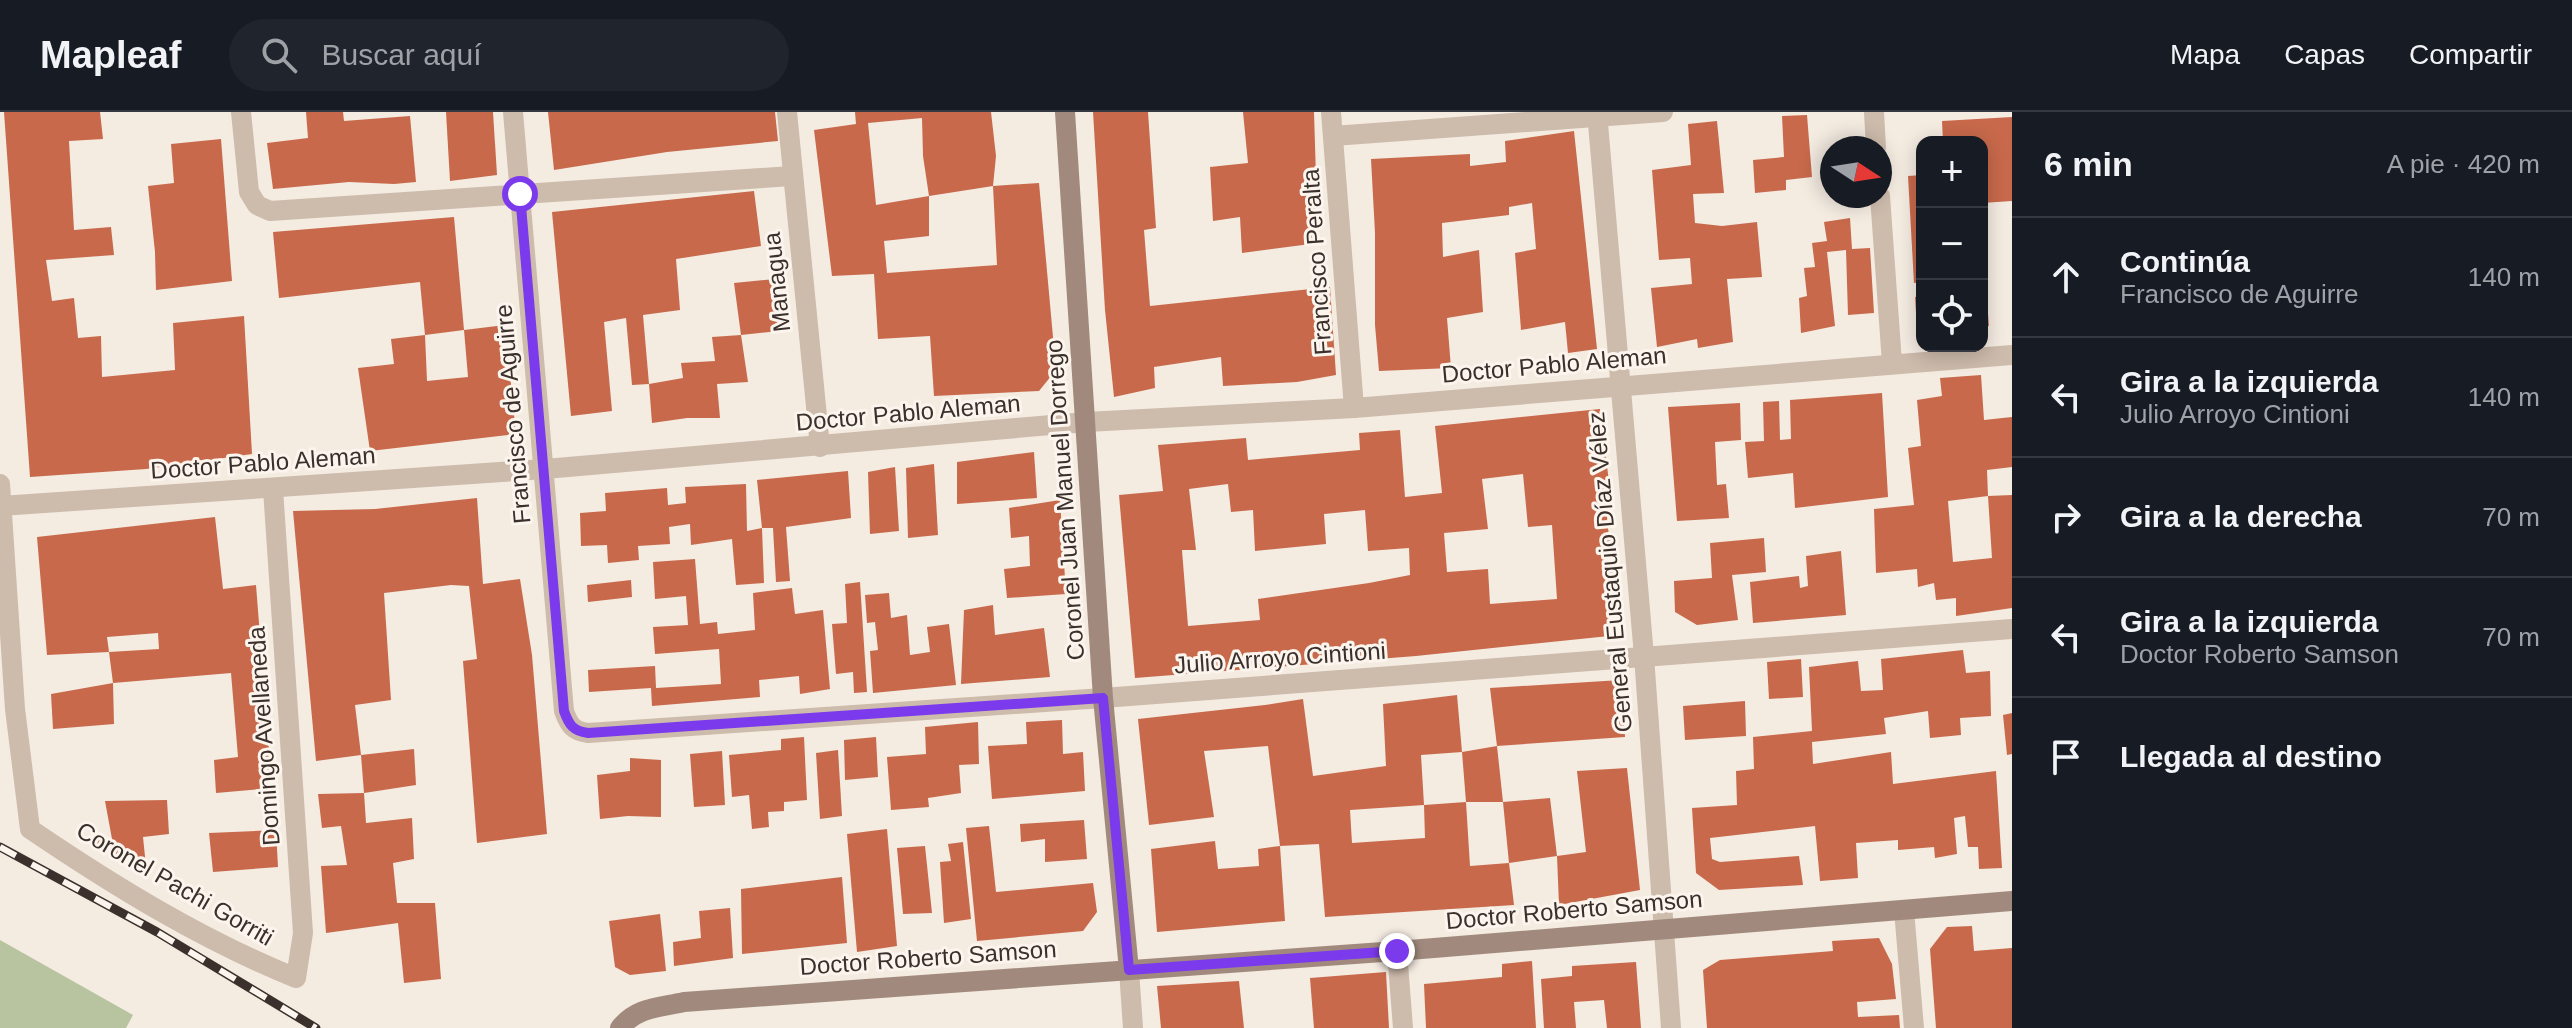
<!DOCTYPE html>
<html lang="es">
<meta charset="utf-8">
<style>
:root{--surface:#171b24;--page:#20242c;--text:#f1f3f6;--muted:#9ea1a6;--line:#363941}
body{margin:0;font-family:Helvetica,sans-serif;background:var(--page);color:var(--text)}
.controls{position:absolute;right:24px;top:24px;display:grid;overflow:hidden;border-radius:16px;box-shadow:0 4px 20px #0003}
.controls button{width:72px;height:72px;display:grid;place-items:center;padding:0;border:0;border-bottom:2px solid var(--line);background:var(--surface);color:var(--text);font:40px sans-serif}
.compass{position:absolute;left:1820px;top:24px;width:72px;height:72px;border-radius:50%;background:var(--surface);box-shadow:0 4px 20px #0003;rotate:102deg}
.stop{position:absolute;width:24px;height:24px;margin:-18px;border:6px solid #7c3aed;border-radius:50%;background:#fff}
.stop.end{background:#7c3aed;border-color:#fff;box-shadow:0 2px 8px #0008}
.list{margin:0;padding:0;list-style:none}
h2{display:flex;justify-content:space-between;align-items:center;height:104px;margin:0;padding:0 32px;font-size:34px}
h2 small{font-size:26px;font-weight:400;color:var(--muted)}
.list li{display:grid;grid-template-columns:52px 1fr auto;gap:24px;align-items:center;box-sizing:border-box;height:120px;padding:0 32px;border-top:2px solid var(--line)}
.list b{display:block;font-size:30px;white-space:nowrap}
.list p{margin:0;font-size:26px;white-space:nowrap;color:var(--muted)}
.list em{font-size:26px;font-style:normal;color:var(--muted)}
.icon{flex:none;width:44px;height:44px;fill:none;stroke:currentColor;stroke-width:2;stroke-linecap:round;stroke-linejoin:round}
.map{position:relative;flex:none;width:2012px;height:916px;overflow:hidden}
header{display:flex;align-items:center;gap:48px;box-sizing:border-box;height:112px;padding:0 40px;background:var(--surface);border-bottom:2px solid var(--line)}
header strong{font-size:38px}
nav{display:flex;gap:44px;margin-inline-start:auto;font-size:28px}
.search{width:560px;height:72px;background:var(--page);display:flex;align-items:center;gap:20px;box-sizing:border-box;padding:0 28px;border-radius:44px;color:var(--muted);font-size:30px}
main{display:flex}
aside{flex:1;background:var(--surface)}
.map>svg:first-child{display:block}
.green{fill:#b8c4a0}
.building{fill:#c8694b;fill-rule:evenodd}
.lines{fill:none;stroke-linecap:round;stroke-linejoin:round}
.street{stroke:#cdbbac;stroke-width:20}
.secondary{stroke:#a18a7d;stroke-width:20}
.rail-casing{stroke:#3b302b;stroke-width:9}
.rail{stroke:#fbf5ee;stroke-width:6;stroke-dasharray:18;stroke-linecap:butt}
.route{stroke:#7c3aed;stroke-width:10}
.labels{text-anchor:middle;stroke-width:6;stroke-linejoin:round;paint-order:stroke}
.street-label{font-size:24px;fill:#3b302b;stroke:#fbf5ee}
</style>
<header>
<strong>Mapleaf</strong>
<div class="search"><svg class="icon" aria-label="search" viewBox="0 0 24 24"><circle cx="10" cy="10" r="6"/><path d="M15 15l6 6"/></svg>Buscar aquí</div>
<nav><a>Mapa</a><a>Capas</a><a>Compartir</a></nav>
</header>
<main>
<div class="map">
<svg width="2012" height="916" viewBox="0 0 2012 916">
<rect width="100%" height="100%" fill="#f4ebe1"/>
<path class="green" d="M0 828 133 903 126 916H0Z"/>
<g class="building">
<path d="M4 0H100L103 27 69 29 74 118 111 115 114 143 46 148 52 189 74 186 78 226 101 224 102 265 175 258 173 211 244 204 252 342 146 357 30 365Z"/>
<path d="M306 0H343L344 9 410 4 416 70 394 72 349 70 273 77 267 31 308 26Z"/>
<path d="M446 0H493L497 63 450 69Z"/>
<path d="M548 0H775L778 29 667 40 554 58Z"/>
<path d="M855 0H991L996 44 993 74 929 84V124L884 129 887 161 997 153 993 74 1039 71 1056 258 1039 279 934 284 930 224 878 227 874 162 832 164 814 18 856 12ZM922 6 923 44 929 84 876 93 868 11Z"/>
<path d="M1093 0H1148L1156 116 1144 118 1150 194 1330 175 1336 263 1297 270 1223 274 1221 245 1154 255 1155 276 1114 285 1105 198Z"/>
<path d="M1243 0H1314L1318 131 1242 141 1240 105 1213 109 1210 55 1248 51Z"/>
<path d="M1807 3 1812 65 1786 68V78L1755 81 1753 48 1784 45 1782 4Z"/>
<path d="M2012 5V89L1982 91V30H1943L1942 9Z"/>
<path d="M1717 9 1724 81 1693 82 1695 111 1722 114 1757 110 1762 165 1727 167 1733 230 1698 236 1697 227 1657 235 1651 176 1692 172 1690 146 1659 148 1652 58 1691 53 1688 12Z"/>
<path d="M1574 19 1597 237 1568 241 1565 210 1521 218 1515 141 1536 137 1532 91 1509 95V103L1442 111 1443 145 1479 138 1483 200 1447 206 1451 256 1379 259 1375 213V121L1371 47 1470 42V54L1506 50 1505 29Z"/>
<path d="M221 27 232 169 156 178 155 140 148 74 174 71 171 32Z"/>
<path d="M1922 63V170L1914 171 1908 64Z"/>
<path d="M754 79 761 134 676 147 680 198 643 203 649 272 632 273 626 206 604 210 612 299 571 304 552 100Z"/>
<path d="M454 105 464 218 425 223 427 269 468 265 464 218 505 213 516 322 370 339 358 256 394 252 391 227 425 223 420 170 279 186 273 120Z"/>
<path d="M1850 106 1852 137 1870 136 1874 201 1848 203 1846 138 1827 140 1835 214 1801 221 1799 186 1807 184 1804 156 1815 155 1812 131 1827 129 1824 110Z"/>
<path d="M1982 152H1984L1989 214 1982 215Z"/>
<path d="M785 166 788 218 741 223 748 270 717 272 720 306H687L652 311 649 272 683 266 681 251 715 249 712 225 741 223 734 171Z"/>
<path d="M1922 184V218H1917L1915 185Z"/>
<path d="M1981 263 1984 308 2012 305V355L1987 358 1988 384 1948 389 1953 450 1992 446 1988 384 2012 383V496L1956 504V486L1936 488 1934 471 1918 475 1917 457 1876 461 1874 397 1914 393 1908 336 1921 334 1917 288 1942 284 1940 266Z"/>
<path d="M1882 281 1888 385 1795 396 1793 361 1748 366 1745 330 1764 329 1763 290 1779 289 1780 328 1791 327 1790 288Z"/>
<path d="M1740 291 1741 328 1715 330 1717 373 1726 372 1729 406 1677 409 1668 295Z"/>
<path d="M1600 297 1609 370 1607 409 1617 480 1619 523 1416 544 1135 566 1119 383 1163 379 1158 333 1246 326 1248 348 1360 338 1359 321 1400 318 1405 385 1442 381 1435 314ZM1523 362 1528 415 1552 413 1557 487 1490 492 1488 457 1447 460 1444 421 1488 417 1482 367ZM1228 372 1231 400 1253 398 1255 439 1326 432 1324 402 1365 398 1368 439 1409 436 1410 463 1369 471 1258 487 1260 508 1188 514 1182 438H1196L1189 377Z"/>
<path d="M1034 340 1037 386 957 392V350Z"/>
<path d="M934 352 938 423 908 426 906 356Z"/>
<path d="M895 355 899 419 870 422 868 360Z"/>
<path d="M848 359 851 406 786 415 790 469 776 470 773 416H762L757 368Z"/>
<path d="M746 372 747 419 762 416 764 471 736 473 732 427 691 433 690 412 669 415 670 432 638 434 639 448 608 451 607 433 581 434 580 401 606 399 605 381 667 376 668 393 686 391 685 375Z"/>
<path d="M477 386 483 472 520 467 532 543 547 722 477 731 463 549 477 547 469 474 451 473 384 481 391 588 355 593 361 643 316 649 293 399 375 397Z"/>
<path d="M1060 388 1066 482 1007 486 1004 457 1030 454 1029 424 1011 426 1009 396Z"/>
<path d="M215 405 223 477 256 473 272 676 216 681 214 648 238 645 231 561 113 571 109 540 159 537 158 521 107 525 109 540 47 543 37 425Z"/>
<path d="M1764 426 1766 460 1732 463 1738 508 1697 513 1675 500 1674 469 1712 466 1710 431Z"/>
<path d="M1841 439 1846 503 1753 511 1750 470 1799 464 1800 476 1808 474 1806 444Z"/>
<path d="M695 447 700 512 717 510 718 522 755 518 753 481 792 476 795 502 823 498 830 577 800 582 799 564 759 568 760 585 652 594 651 576 589 580 588 558 655 554 656 576 721 572 719 537 655 542 653 515 688 513 686 484 655 487 653 450Z"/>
<path d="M631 468 632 485 588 490 587 473Z"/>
<path d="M860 470 867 580 854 581 853 560 836 562 832 512 847 511 845 472Z"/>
<path d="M889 481 891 506 907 503 910 543 930 540 927 515 949 512 956 573 873 581 870 539 878 538 875 510 867 511 865 483Z"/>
<path d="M993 493 995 523 1044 516 1050 565 961 572 964 498Z"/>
<path d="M1963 538 1966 561 1990 559 1991 604 1960 606 1961 623 1930 626 1928 599 1884 606 1886 622 1812 630 1813 652 1891 640 1893 672 1996 659 2002 756 1979 757 1978 735H1968L1965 704 1954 706 1957 742 1935 746 1934 735 1898 738V728L1856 731 1858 766 1820 769 1815 714 1710 726 1712 747 1720 750 1799 744 1803 773 1719 778 1696 761 1692 696 1737 693 1736 659 1754 657 1753 625 1812 619 1809 555 1858 549 1861 579 1883 578 1881 547Z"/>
<path d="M1801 547 1803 585 1769 587 1767 550Z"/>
<path d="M1621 568 1625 625 1497 634 1490 576Z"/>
<path d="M113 571 114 612 53 617 51 582Z"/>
<path d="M1457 583 1462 640 1421 643 1424 693 1350 698 1352 731 1425 726 1424 693 1466 690 1470 754 1509 751 1514 793 1325 805 1319 732 1280 734 1268 634 1204 639 1214 705 1149 713 1138 607 1265 593 1303 587 1313 664 1386 654 1383 592Z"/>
<path d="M1745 589 1746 624 1685 628 1683 594Z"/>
<path d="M2012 601V642L2007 643 2003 603Z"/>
<path d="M1062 608 1063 642 1083 640 1085 679 992 687 988 634 1027 632 1026 610Z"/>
<path d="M978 610 979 652 959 653 961 681 928 686 929 695 891 698 887 645 926 642 925 615Z"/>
<path d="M804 625 807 688 784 690V699L768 700 769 715 752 717 749 683 732 685 729 643 781 638V627Z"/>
<path d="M876 625 878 665 845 668 844 628Z"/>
<path d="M1497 634 1503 690H1466L1462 640Z"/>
<path d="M414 637 416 673 364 681 361 643Z"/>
<path d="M838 638 842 704 820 707 816 641Z"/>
<path d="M722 639 725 693 694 695 690 642Z"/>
<path d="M630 646 661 648V705L628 704 600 707 597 663 630 659Z"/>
<path d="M1627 656 1640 778 1559 793 1557 744 1586 740 1577 659Z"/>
<path d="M364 681 366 711 412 706 414 747 393 751 397 791H435L441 867 404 871 398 811 326 821 321 754 347 753 341 714 322 716 318 682Z"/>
<path d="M1550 686 1557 744 1509 751 1503 690Z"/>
<path d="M167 688 169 722 143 725 147 764 89 728 112 727 105 689Z"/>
<path d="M1084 708 1087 747 1045 750V727L1021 730 1020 712Z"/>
<path d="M989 714 996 780 1093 771 1097 800 1083 819 977 829 966 716Z"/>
<path d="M887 717 897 834 857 840 847 722Z"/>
<path d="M276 718 278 755 213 760 209 721Z"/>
<path d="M1215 729 1218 757 1259 754 1258 737 1280 734 1285 809 1157 820 1151 737Z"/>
<path d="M963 730 971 807 944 811 940 750 951 749 948 732Z"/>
<path d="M925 734 932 801 903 802 897 736Z"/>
<path d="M842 765 847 831 742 842 741 777Z"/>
<path d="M730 796 733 846 674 854 673 830 701 826 699 799Z"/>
<path d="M660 802 666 859 630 863 615 855 609 809Z"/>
<path d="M1972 814 1974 839 2012 836V916H1936L1930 837 1947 815Z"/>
<path d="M1879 826 1892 852 1896 887 1857 890 1858 905 1899 903 1900 916H1707L1703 858 1720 848 1833 839 1832 829Z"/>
<path d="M1532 849 1536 916H1426L1424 872 1502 865V852Z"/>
<path d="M1636 850 1641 916H1607L1604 888 1574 890 1576 916H1544L1541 867 1572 864V854Z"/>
<path d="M1386 860 1389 916H1314L1310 866Z"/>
<path d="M1239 869 1244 916H1161L1157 874Z"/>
</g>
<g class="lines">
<g class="street">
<path d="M241 0 249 80 257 93 270 99 792 64"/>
<path d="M513 0 564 599C569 613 573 619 588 621L1103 586 2012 517"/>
<path d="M787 0 820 335"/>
<path d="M1331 0 1354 296"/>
<path d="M1597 0 1644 544 1671 916"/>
<path d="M1874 0 1876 36"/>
<path d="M1333 24 1663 0"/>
<path d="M1880 84 1892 251"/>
<path d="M0 372 15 597 30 717C114 774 202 828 296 866L303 821 273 377"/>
<path d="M0 394 545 357 1086 310 1354 296 2012 243"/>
<path d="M1904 798 1914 916"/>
<path d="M1397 839 1403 916"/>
<path d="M1129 858 1133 916"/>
</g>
<g class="secondary">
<path d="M1065 0 1103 586 1129 858"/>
<path d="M620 916C637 895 658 896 684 890L1397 839 2012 789"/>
</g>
<g class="rail-casing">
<path id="rail" d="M0 735 157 820 316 916"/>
</g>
<use href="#rail" class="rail"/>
</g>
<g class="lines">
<path class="route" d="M520 82 564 599C569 613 573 619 588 621L1103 586 1129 858 1397 839"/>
</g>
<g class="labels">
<g class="street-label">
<text transform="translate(1317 150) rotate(-94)" y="8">Francisco Peralta</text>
<text transform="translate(777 170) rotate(-96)" y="8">Managua</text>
<text transform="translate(1554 253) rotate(-5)" y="8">Doctor Pablo Aleman</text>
<text transform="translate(908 301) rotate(-5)" y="8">Doctor Pablo Aleman</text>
<text transform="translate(513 302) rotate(-95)" y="8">Francisco de Aguirre</text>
<text transform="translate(263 351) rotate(-4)" y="8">Doctor Pablo Aleman</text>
<text transform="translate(1065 388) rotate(-94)" y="8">Coronel Juan Manuel Dorrego</text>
<text transform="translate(1610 460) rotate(-95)" y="8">General Eustaquio Díaz Vélez</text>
<text transform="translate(1280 546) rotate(-4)" y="8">Julio Arroyo Cintioni</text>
<text transform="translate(264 624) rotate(-94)" y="8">Domingo Avellaneda</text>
<text transform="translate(175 772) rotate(30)" y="8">Coronel Pachi Gorriti</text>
<text transform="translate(1574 798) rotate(-5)" y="8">Doctor Roberto Samson</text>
<text transform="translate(928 846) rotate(-4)" y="8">Doctor Roberto Samson</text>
</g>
</g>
</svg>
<div class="controls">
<button>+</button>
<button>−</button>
<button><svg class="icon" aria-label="locate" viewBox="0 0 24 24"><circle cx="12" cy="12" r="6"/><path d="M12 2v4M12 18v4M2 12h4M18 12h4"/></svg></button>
</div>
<svg class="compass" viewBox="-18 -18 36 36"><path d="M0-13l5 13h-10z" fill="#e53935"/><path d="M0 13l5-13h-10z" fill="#9ea1a6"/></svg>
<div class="stop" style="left:520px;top:82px"></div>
<div class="stop end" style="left:1397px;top:839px"></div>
</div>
<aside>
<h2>6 min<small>A pie · 420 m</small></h2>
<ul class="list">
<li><svg class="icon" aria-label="ahead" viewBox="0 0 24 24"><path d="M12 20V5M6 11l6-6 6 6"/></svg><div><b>Continúa</b><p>Francisco de Aguirre</p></div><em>140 m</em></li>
<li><svg class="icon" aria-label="left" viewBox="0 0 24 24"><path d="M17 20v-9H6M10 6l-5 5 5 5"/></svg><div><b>Gira a la izquierda</b><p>Julio Arroyo Cintioni</p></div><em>140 m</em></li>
<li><svg class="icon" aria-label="right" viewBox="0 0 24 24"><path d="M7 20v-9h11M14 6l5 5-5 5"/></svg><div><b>Gira a la derecha</b></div><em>70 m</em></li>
<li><svg class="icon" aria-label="left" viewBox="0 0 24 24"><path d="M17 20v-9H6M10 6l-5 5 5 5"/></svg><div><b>Gira a la izquierda</b><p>Doctor Roberto Samson</p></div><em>70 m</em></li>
<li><svg class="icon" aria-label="arrive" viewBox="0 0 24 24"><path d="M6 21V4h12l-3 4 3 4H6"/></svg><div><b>Llegada al destino</b></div></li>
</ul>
</aside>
</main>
